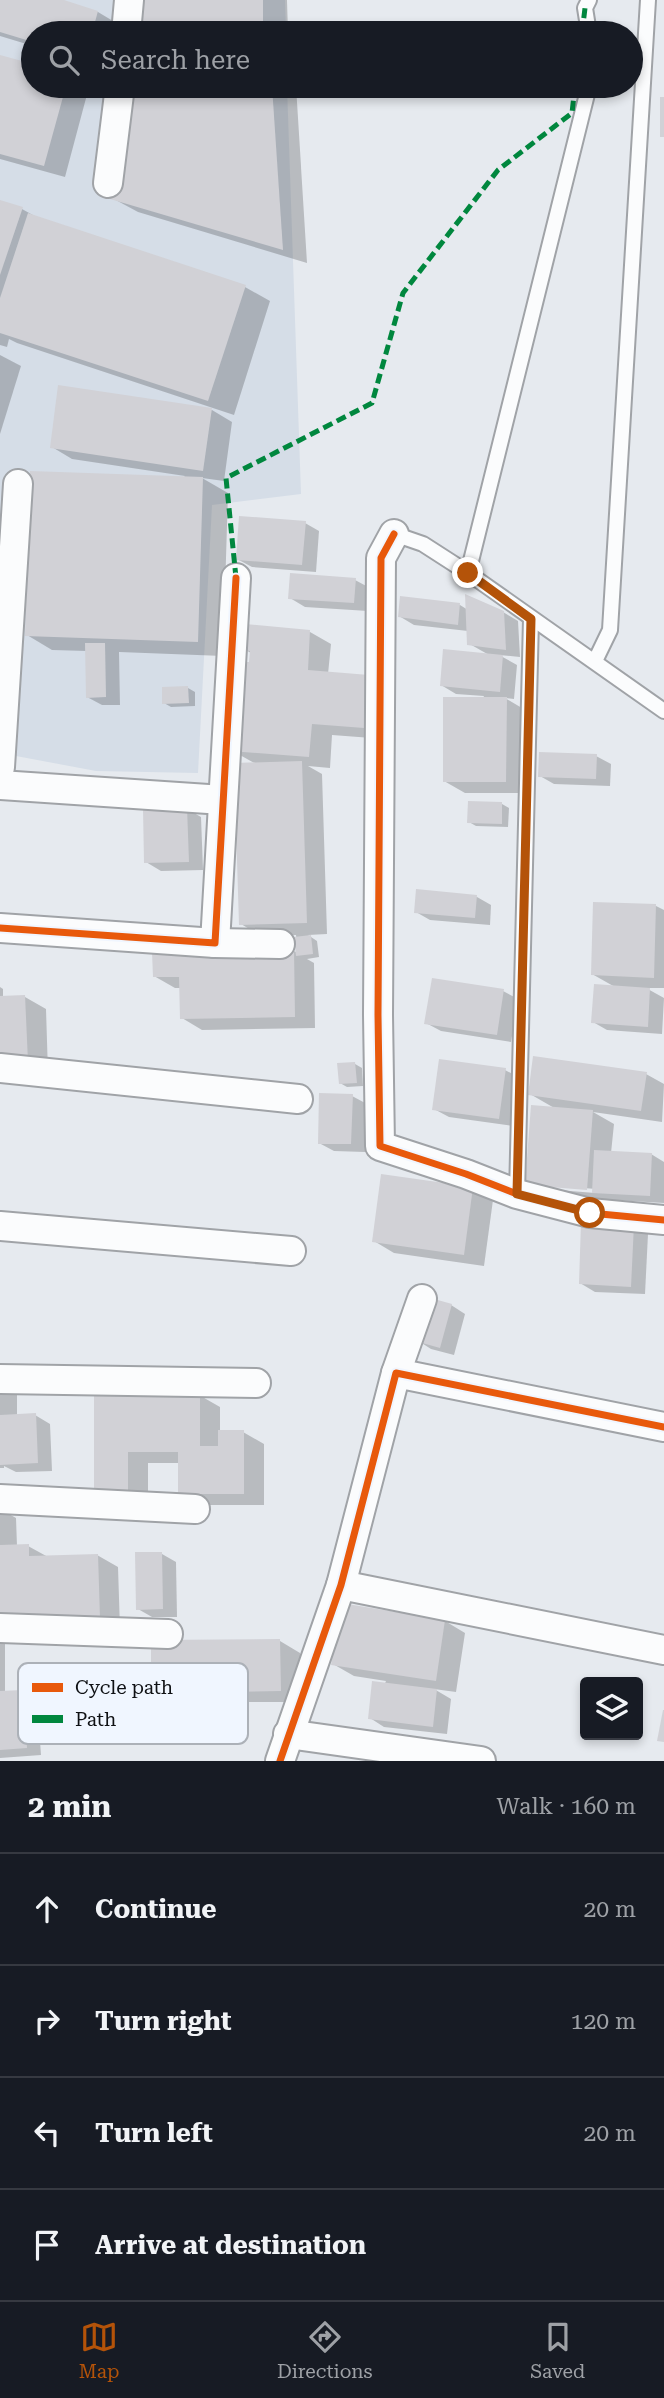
<!DOCTYPE html>
<meta charset="utf-8">
<style>
:root{--surface:#171b24;--page:#242831;--text:#f1f3f6;--muted:#9ea1a6;--line:#363941;--accent:#b45309}
body{margin:0;font-family:"Roboto Serif",serif;background:var(--page);color:var(--text)}
.controls{position:absolute;right:21px;bottom:21px;display:grid;overflow:hidden;border-radius:7px;box-shadow:0 4px 10px #0003}
.controls button{width:63px;height:63px;display:grid;place-items:center;padding:0;border:0;border-bottom:2px solid var(--line);background:var(--surface);color:var(--text);font:35px sans-serif}
.stop{position:absolute;width:21px;height:21px;margin:-16px;border:5px solid #b45309;border-radius:50%;background:#fff}
.stop.end{background:#b45309;border-color:#fff;box-shadow:0 2px 7px #0008}
.list{margin:0;padding:0;list-style:none}
h2{display:flex;justify-content:space-between;align-items:center;height:91px;margin:0;padding:0 28px;font-size:30px}
h2 small{font-size:23px;font-weight:400;color:var(--muted)}
.list li{display:grid;grid-template-columns:46px 1fr auto;gap:21px;align-items:center;box-sizing:border-box;height:112px;padding:0 28px;border-top:2px solid var(--line)}
.list b{display:block;font-size:26px;white-space:nowrap}
.list em{font-size:23px;font-style:normal;color:var(--muted)}
.icon{flex:none;width:38px;height:38px;fill:none;stroke:currentColor;stroke-width:2;stroke-linecap:round;stroke-linejoin:round}
.map{position:relative;flex:none;width:664px;height:1761px;overflow:hidden}
.search{position:absolute;background:var(--surface);box-shadow:0 4px 10px #0003;left:21px;right:21px;top:21px;height:77px;display:flex;align-items:center;gap:18px;box-sizing:border-box;padding:0 24px;border-radius:38px;color:var(--muted);font-size:26px}
.sheet{height:539px;background:var(--surface)}
nav{display:flex;justify-content:space-around;align-items:center;box-sizing:border-box;height:98px;border-top:2px solid var(--line);background:var(--surface);font-size:19px;color:var(--muted)}
nav a{display:grid;justify-items:center;gap:4px}
nav .on{color:var(--accent)}
.map>svg:first-child{display:block}
.built{fill:#d5dde7}
.shadow{fill:#0003;fill-rule:evenodd}
.building{fill:#d1d1d6}
.lines{fill:none;stroke-linecap:round;stroke-linejoin:round}
.lane-casing{stroke:#a0a3a7;stroke-width:18}
.street-casing{stroke:#a0a3a7;stroke-width:32}
.lane{stroke:#fbfcfd;stroke-width:14}
.street{stroke:#fbfcfd;stroke-width:28}
.quiet{stroke:#00873e;stroke-width:5;stroke-dasharray:10 5;stroke-linecap:butt}
.cycleway-casing{stroke:#f0f6ff;stroke-width:11}
.cycleway{stroke:#e8590c;stroke-width:7}
.route{stroke:#b45309;stroke-width:9}
.key{fill:#f0f6ff;stroke:#acb1b8;stroke-width:2}
.key-label{font-size:19px;fill:#0f1114}
</style>
<div class="map">
<svg width="664" height="1761" viewBox="0 0 664 1761">
<rect width="100%" height="100%" fill="#e6eaef"/>
<path class="built" d="M0 0H285L286 33H33V86H287L301 494 212 505 198 773 96 771 0 753Z"/>
<g class="shadow">
<path d="M0 0H58L98 12 118 24 116 33H33V46L0 36Z"/>
<path d="M143 0H287L288 33H142L139 31Z"/>
<path d="M0 56 33 65V86L89 87 65 177 0 159Z"/>
<path d="M135 86H296L307 263 138 212 112 198Z"/>
<path d="M0 201 22 209 40 219 245 287 270 301 234 415 17 343 9 339 7 347 0 345Z"/>
<path d="M0 355 21 366 0 434Z"/>
<path d="M212 410 232 422 224 481 202 478 228 493 223 656 119 652 120 705H102L87 697V651L52 650 27 635 185 476 72 459 52 447Z"/>
<path d="M305 523 319 531 316 572 252 567 237 559Z"/>
<path d="M355 580 370 588 368 611 305 607 290 598Z"/>
<path d="M402 598 460 605 468 610 503 612 518 621 520 657 499 655 517 665 514 699 505 698 527 711V793H465L444 781 484 696 456 694 441 685 489 655 468 643V631L414 625 399 616Z"/>
<path d="M310 632 331 644 328 674 368 677 385 739 332 735 330 768 308 766 322 774 327 934 308 935 317 941 319 957 307 959 314 963 315 1028 202 1030 182 1018 181 988H175L154 976 294 951 298 953 296 935 261 936 241 924 256 764 231 750 251 664V653L244 649Z"/>
<path d="M188 688 195 692V706L171 707 164 703Z"/>
<path d="M596 756 611 764 610 786 554 784 540 776Z"/>
<path d="M502 804 509 808 508 827 476 826 469 822Z"/>
<path d="M187 809 201 817 203 870 161 871 146 862Z"/>
<path d="M418 891 477 897 491 905 490 925 430 920 416 912Z"/>
<path d="M595 904 656 906 664 910V988H646L664 998 662 1034 607 1030 593 1022 615 987 592 974Z"/>
<path d="M0 987 3 989V998L25 997 46 1009 48 1073 0 1075Z"/>
<path d="M503 991 518 999 511 1042 441 1031 426 1023Z"/>
<path d="M355 1064 362 1068 363 1086 347 1087 340 1083Z"/>
<path d="M505 1070 520 1078 513 1126 449 1117 434 1109Z"/>
<path d="M646 1074 664 1084 662 1122 593 1112 614 1124 611 1153 651 1154 664 1162V1203L547 1196 527 1184 556 1109 530 1094ZM546 1185 596 1189 595 1193 546 1189Z"/>
<path d="M352 1096 367 1104 365 1152 334 1151 319 1143Z"/>
<path d="M473 1188 493 1200 484 1266 394 1253 374 1241Z"/>
<path d="M633 1226 648 1234 645 1294 595 1292 580 1283Z"/>
<path d="M451 1305 465 1314 454 1355 431 1349 417 1340Z"/>
<path d="M0 1384 17 1392V1416L35 1415 50 1424 52 1471 16 1472 4 1466V1468H0Z"/>
<path d="M199 1395 220 1407V1432H243L264 1444V1505H201L180 1493V1463H148V1504H117L96 1396Z"/>
<path d="M0 1509 16 1518 17 1546H28L48 1557 97 1555 118 1567 120 1629 0 1627Z"/>
<path d="M162 1554 176 1562 177 1617H152L138 1609Z"/>
<path d="M445 1621 465 1633 456 1692 434 1689 451 1699 447 1734 384 1727 370 1718 386 1681 354 1676 333 1664Z"/>
<path d="M0 1641 5 1644V1693L23 1691 37 1700 41 1755 0 1758Z"/>
<path d="M280 1641 300 1653 301 1702H240L220 1689H189V1710H144L132 1703 133 1719 90 1722 76 1714 116 1676 123 1680 153 1677ZM141 1697H177V1701H141Z"/>
</g>
<g class="building">
<path d="M0 0H64L98 11 92 33H33V42L0 32Z"/>
<path d="M142 0H263V33L137 32Z"/>
<path d="M0 55 33 64V86H66L44 166 0 154Z"/>
<path d="M134 86H272L283 250 110 199Z"/>
<rect x="660" y="97" width="4" height="40"/>
<path d="M0 200 23 207 0 275Z"/>
<path d="M28 213 246 285 208 401 0 333V298Z"/>
<path d="M58 385 212 408 203 471 50 448Z"/>
<path d="M30 471 203 477 198 642 25 636Z"/>
<path d="M239 516 306 521 302 565 236 560Z"/>
<path d="M290 573 356 578 354 603 288 599Z"/>
<path d="M465 594 504 611 506 650 467 645Z"/>
<path d="M400 596 460 603 458 625 398 617Z"/>
<path d="M245 624 310 630 308 670 369 675 364 728 312 724 309 757 230 751 236 662H249L250 651 243 650Z"/>
<path d="M85 643H105L106 697 86 698Z"/>
<path d="M443 649 503 655 500 692 440 686Z"/>
<path d="M188 686 189 703 162 704V687Z"/>
<path d="M443 697H507L506 782H443Z"/>
<path d="M539 752 597 754 596 779 538 777Z"/>
<path d="M302 761 307 923 239 925 234 763Z"/>
<path d="M468 801 502 802V824L467 823Z"/>
<path d="M187 807 189 862 144 863 143 808Z"/>
<path d="M416 889 477 895 475 918 414 913Z"/>
<path d="M593 902 656 904 654 978 591 975Z"/>
<path d="M311 935 313 954 296 956 294 937Z"/>
<path d="M294 949 295 1017 180 1019 179 977H153L152 952Z"/>
<path d="M432 978 504 989 497 1035 424 1024Z"/>
<path d="M594 984 650 988 648 1027 591 1023Z"/>
<path d="M25 995 28 1062 0 1063V996Z"/>
<path d="M533 1056 647 1072 641 1111 528 1095Z"/>
<path d="M439 1059 506 1068 499 1119 432 1110Z"/>
<path d="M355 1062 357 1083 339 1084 337 1063Z"/>
<path d="M319 1093 353 1094 351 1144H318Z"/>
<path d="M531 1105 593 1110 587 1190 525 1185Z"/>
<path d="M594 1150 652 1153 650 1196 592 1193Z"/>
<path d="M381 1174 473 1187 464 1255 372 1242Z"/>
<path d="M581 1222 634 1224 631 1287 579 1284Z"/>
<path d="M427 1297 452 1304 440 1348 415 1341Z"/>
<path d="M94 1394H200V1446H218V1430H244V1494H178V1452H128V1493H94Z"/>
<path d="M36 1413 38 1463 0 1465V1415Z"/>
<path d="M29 1544V1556L98 1554 100 1618 0 1621V1545Z"/>
<path d="M135 1552H162L163 1609 136 1610Z"/>
<path d="M341 1603 445 1620 436 1681 331 1665Z"/>
<path d="M280 1639 281 1691 218 1692V1678H168L169 1699H122L121 1675H151V1640Z"/>
<path d="M372 1681 437 1689 433 1727 368 1719Z"/>
<path d="M23 1690 27 1748 0 1750V1691Z"/>
<path d="M663 1710H664V1742L657 1741Z"/>
</g>
<g class="lines">
<g class="lane-casing">
<g id="lane">
<path d="M589 0 585 8 589 33"/>
<path d="M589 86 468 573 664 711"/>
<path d="M394 534 423 544 468 573"/>
<path d="M595 661 610 630 648 0"/>
<path d="M517 1194 531 619"/>
</g>
</g>
<g class="street-casing">
<g id="street">
<path d="M126 33 129 0"/>
<path d="M108 183 120 86"/>
<path d="M394 534 381 558 378 1015 380 1146 466 1174 517 1194 590 1213 664 1220"/>
<path d="M0 767 18 484"/>
<path d="M0 785 223 800"/>
<path d="M0 928 215 943 236 578"/>
<path d="M215 943 280 944"/>
<path d="M0 1068 298 1099"/>
<path d="M0 1226 291 1251"/>
<path d="M396 1373 422 1299"/>
<path d="M0 1379 256 1383"/>
<path d="M0 1499 195 1509"/>
<path d="M341 1585 664 1650"/>
<path d="M0 1628 168 1634"/>
<path d="M288 1734 481 1761"/>
<path d="M280 1761 341 1585 396 1373 664 1427"/>
</g>
</g>
<use href="#lane" class="lane"/>
<use href="#street" class="street"/>
<g class="quiet">
<path d="M582 33 585 8"/>
<path d="M236 578 226 478 372 403 403 293 498 170 572 113 575 86"/>
</g>
<g class="cycleway-casing">
<g id="cycleway">
<path d="M394 534 381 558 378 1015 380 1146 466 1174 517 1194 590 1213 664 1220"/>
<path d="M0 928 215 943 236 578"/>
<path d="M280 1761 341 1585 396 1373 664 1427"/>
</g>
</g>
<use href="#cycleway" class="cycleway"/>
</g>
<g class="lines">
<path class="route" d="M468 573 531 619 517 1194 590 1213"/>
</g>
<rect x="18" y="1663" width="230" height="81" rx="10" class="key"/>
<rect x="32" y="1683" width="31" height="9" fill="#e8590c"/>
<rect x="32" y="1715" width="31" height="8" fill="#00873e"/>
<g class="key-label">
<text x="75" y="1694">Cycle path</text>
<text x="75" y="1726">Path</text>
</g>
</svg>
<div class="controls">
<button><svg class="icon" aria-label="layers" viewBox="0 0 24 24"><path d="M12 4l9 5-9 5-9-5zM3 14l9 5 9-5"/></svg></button>
</div>
<div class="stop" style="left:590px;top:1213px"></div>
<div class="stop end" style="left:468px;top:573px"></div>
<div class="search"><svg class="icon" aria-label="search" viewBox="0 0 24 24"><circle cx="10" cy="10" r="6"/><path d="M15 15l6 6"/></svg>Search here</div>
</div>
<section class="sheet">
<h2>2 min<small>Walk · 160 m</small></h2>
<ul class="list">
<li><svg class="icon" aria-label="ahead" viewBox="0 0 24 24"><path d="M12 20V5M6 11l6-6 6 6"/></svg><div><b>Continue</b></div><em>20 m</em></li>
<li><svg class="icon" aria-label="right" viewBox="0 0 24 24"><path d="M7 20v-9h11M14 6l5 5-5 5"/></svg><div><b>Turn right</b></div><em>120 m</em></li>
<li><svg class="icon" aria-label="left" viewBox="0 0 24 24"><path d="M17 20v-9H6M10 6l-5 5 5 5"/></svg><div><b>Turn left</b></div><em>20 m</em></li>
<li><svg class="icon" aria-label="arrive" viewBox="0 0 24 24"><path d="M6 21V4h12l-3 4 3 4H6"/></svg><div><b>Arrive at destination</b></div></li>
</ul>
</section>
<nav>
<a class="on"><svg class="icon" aria-label="map" viewBox="0 0 24 24"><path d="M3 6l6-2 6 2 6-2v14l-6 2-6-2-6 2zM9 4v14M15 6v14"/></svg>Map</a>
<a><svg class="icon" aria-label="directions" viewBox="0 0 24 24"><path d="M12 3l9 9-9 9-9-9zM9 14v-3h6M13 9l2 2-2 2"/></svg>Directions</a>
<a><svg class="icon" aria-label="saved" viewBox="0 0 24 24"><path d="M7 4h10v16l-5-4-5 4z"/></svg>Saved</a>
</nav>
